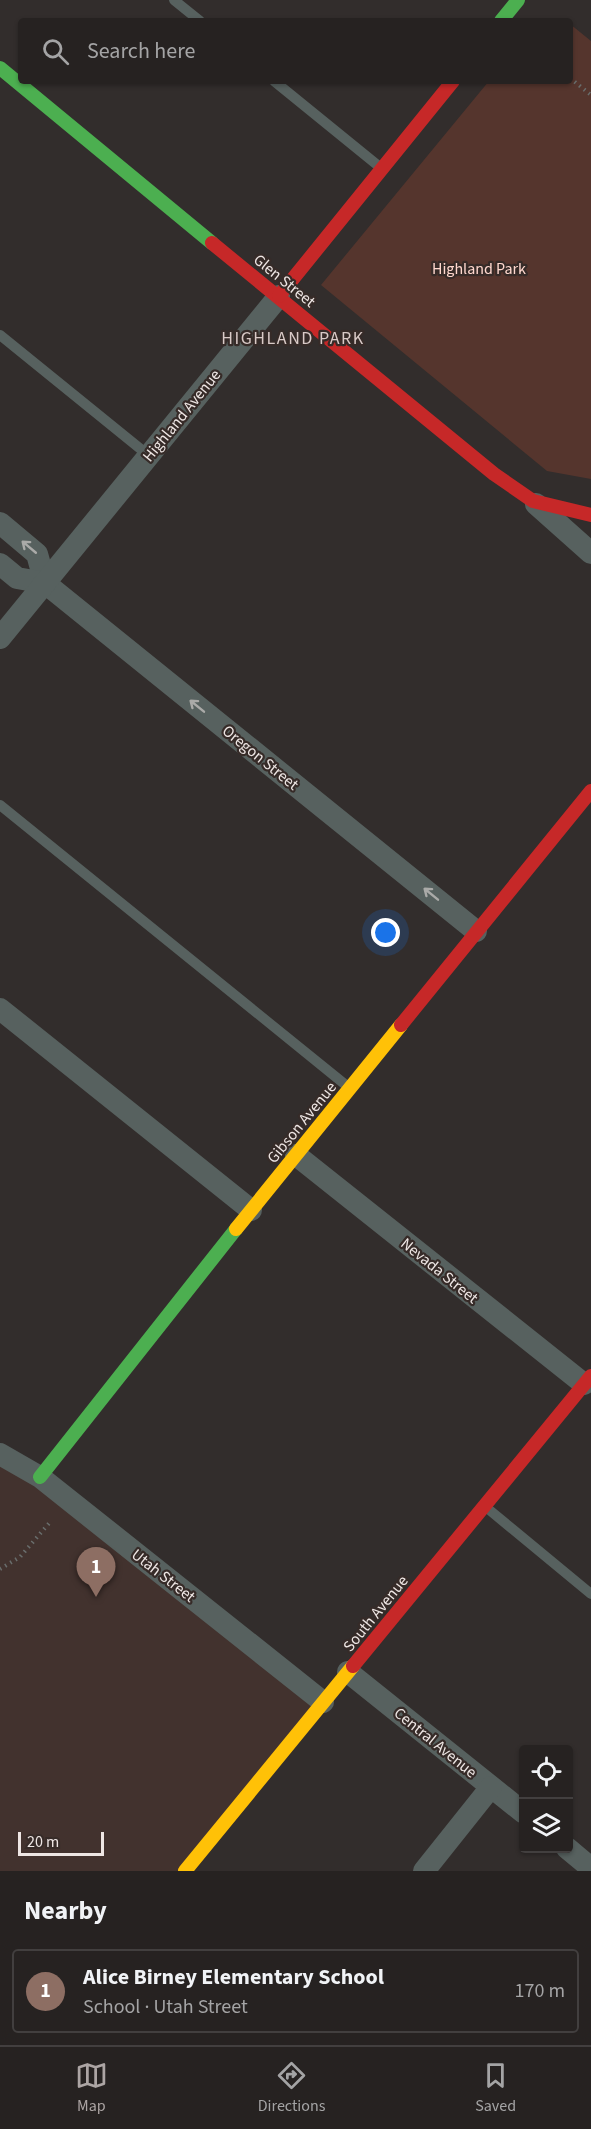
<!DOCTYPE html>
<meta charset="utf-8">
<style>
:root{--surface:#262221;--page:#322f2e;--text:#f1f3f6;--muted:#a4a4a5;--line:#423f3f;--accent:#aca5a4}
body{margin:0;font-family:"Source Sans 3",sans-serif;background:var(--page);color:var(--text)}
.controls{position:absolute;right:18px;bottom:18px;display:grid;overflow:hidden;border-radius:6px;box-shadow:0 2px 4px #0004}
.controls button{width:54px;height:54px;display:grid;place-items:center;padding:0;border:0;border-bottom:2px solid var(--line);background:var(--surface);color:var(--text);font:30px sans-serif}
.scale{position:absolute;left:18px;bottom:15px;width:86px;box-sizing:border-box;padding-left:6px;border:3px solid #eee6e4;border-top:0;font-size:16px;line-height:21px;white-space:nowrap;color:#eee6e4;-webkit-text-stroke:4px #362b28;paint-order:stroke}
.you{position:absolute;left:386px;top:933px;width:21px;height:21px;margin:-15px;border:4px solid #fff;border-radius:50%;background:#1a73e8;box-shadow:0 0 0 9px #1a73e833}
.badge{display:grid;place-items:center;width:39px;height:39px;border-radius:50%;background:var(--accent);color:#fff;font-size:20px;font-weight:700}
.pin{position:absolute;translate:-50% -50px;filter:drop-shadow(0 2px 3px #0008)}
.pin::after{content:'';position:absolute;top:32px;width:21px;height:18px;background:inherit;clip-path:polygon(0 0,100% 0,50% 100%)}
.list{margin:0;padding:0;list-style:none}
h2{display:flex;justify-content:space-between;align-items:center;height:78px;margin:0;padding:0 24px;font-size:26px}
h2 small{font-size:20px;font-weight:400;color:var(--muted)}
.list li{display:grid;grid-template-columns:39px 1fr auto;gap:18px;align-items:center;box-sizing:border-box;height:84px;margin:0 12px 12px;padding:0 12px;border:2px solid var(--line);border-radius:6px}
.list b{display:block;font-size:22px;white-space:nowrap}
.list p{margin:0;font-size:20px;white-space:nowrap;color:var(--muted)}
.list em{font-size:20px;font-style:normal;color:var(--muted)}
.icon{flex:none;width:33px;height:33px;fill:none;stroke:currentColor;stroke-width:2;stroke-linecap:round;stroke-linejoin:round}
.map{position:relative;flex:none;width:591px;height:1871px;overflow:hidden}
.search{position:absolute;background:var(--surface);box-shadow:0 2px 4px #0004;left:18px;right:18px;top:18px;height:66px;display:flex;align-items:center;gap:15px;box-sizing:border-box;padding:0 21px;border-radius:6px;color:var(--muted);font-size:22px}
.sheet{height:174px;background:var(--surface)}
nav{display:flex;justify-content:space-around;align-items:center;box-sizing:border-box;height:84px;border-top:2px solid var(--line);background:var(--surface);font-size:16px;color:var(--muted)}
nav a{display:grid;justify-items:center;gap:3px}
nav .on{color:var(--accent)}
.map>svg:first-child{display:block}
.built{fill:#42322e}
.park{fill:#55352d}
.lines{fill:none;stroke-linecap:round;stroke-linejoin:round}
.path{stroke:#696d6c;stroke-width:4;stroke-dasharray:1.5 4.5;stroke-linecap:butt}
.lane{stroke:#57615f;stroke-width:10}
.street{stroke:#57615f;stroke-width:22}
.fast{stroke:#4caf50;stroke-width:14}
.slow{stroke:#ffc107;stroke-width:14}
.jam{stroke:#c62828;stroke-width:14}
.oneway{stroke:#aaaaa8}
.labels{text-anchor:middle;stroke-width:4.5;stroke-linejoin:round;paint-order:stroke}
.park-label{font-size:16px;fill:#ffd8ce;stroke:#362b28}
.street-label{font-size:16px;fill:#eee6e4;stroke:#362b28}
.neighbourhood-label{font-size:18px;letter-spacing:1.5px;fill:#d9cac7;stroke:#362b28}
</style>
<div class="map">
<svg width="591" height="1871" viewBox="0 0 591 1871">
<rect width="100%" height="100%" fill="#322d2c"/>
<path class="built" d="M0 1454 323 1702 185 1871H0Z"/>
<path class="park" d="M570 24 591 41V479L547 471 321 285 489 81H570Z"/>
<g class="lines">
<g class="path">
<path d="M570 78 591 95"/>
<path d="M0 1569 20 1557 51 1521"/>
</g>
<g class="lane">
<path d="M174 0 200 21"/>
<path d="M274 81 381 168"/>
<path d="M0 335 148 455"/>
<path d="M0 805 347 1086"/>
<path d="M487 1508 591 1594"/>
</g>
<g class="street">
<path d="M536 504 591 553"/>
<path d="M0 523 37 554 45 583 476 931"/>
<path d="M0 564 17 578 45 583"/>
<path d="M0 638 279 296"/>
<path d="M0 1009 251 1210"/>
<path d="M296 1155 584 1384"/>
<path d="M0 1454 40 1477 323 1702"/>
<path d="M348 1672 524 1813"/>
<path d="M567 1848 591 1868"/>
<path d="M424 1871 491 1787"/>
</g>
<g class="fast">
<path d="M501 21 518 0"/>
<path d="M0 68 212 243"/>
<path d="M40 1477 236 1229"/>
</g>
<g class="slow">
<path d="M236 1229 401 1025"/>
<path d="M185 1871 353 1666"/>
</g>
<g class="jam">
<path d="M212 243 494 474 533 501 591 515"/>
<path d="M279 296 453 81"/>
<path d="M401 1025 591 791"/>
<path d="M353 1666 591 1376"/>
</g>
</g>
<defs><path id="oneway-shaft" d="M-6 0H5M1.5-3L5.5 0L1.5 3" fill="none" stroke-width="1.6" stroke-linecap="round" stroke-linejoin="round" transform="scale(1.5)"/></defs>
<g class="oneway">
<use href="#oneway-shaft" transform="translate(29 547) rotate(-140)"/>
<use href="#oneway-shaft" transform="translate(197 706) rotate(-141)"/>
<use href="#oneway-shaft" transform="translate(431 894) rotate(-141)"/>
</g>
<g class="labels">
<g class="park-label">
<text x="479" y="274">Highland Park</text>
</g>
<g class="street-label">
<text transform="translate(285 280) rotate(39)" y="6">Glen Street</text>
<text transform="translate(181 415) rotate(-51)" y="6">Highland Avenue</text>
<text transform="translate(261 757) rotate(39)" y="6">Oregon Street</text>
<text transform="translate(301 1122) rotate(-51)" y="6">Gibson Avenue</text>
<text transform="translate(440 1270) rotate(39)" y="6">Nevada Street</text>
<text transform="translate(164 1575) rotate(38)" y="6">Utah Street</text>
<text transform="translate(375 1613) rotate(-51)" y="6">South Avenue</text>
<text transform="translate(436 1742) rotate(39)" y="6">Central Avenue</text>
</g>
<g class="neighbourhood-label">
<text x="293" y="344">HIGHLAND PARK</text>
</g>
</g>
</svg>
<div class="controls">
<button><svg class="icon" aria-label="locate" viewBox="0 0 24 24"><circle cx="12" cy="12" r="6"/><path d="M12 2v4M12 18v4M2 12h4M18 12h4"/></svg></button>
<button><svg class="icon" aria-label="layers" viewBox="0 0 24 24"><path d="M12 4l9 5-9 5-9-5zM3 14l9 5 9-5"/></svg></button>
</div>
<div class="scale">20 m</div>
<div class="you"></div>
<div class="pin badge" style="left:96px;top:1597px;background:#8d6e63">1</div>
<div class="search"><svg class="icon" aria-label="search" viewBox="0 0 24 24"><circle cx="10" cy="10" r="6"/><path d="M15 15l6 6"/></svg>Search here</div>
</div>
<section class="sheet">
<h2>Nearby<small></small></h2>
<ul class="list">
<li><span class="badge" style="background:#8d6e63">1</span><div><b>Alice Birney Elementary School</b><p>School · Utah Street</p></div><em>170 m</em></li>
</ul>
</section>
<nav>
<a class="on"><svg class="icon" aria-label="map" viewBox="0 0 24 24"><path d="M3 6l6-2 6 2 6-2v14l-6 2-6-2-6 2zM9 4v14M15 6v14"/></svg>Map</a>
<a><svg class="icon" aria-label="directions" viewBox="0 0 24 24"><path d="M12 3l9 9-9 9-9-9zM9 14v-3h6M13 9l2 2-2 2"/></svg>Directions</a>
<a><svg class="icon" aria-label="saved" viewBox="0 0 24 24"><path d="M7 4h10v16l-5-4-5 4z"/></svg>Saved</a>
</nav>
